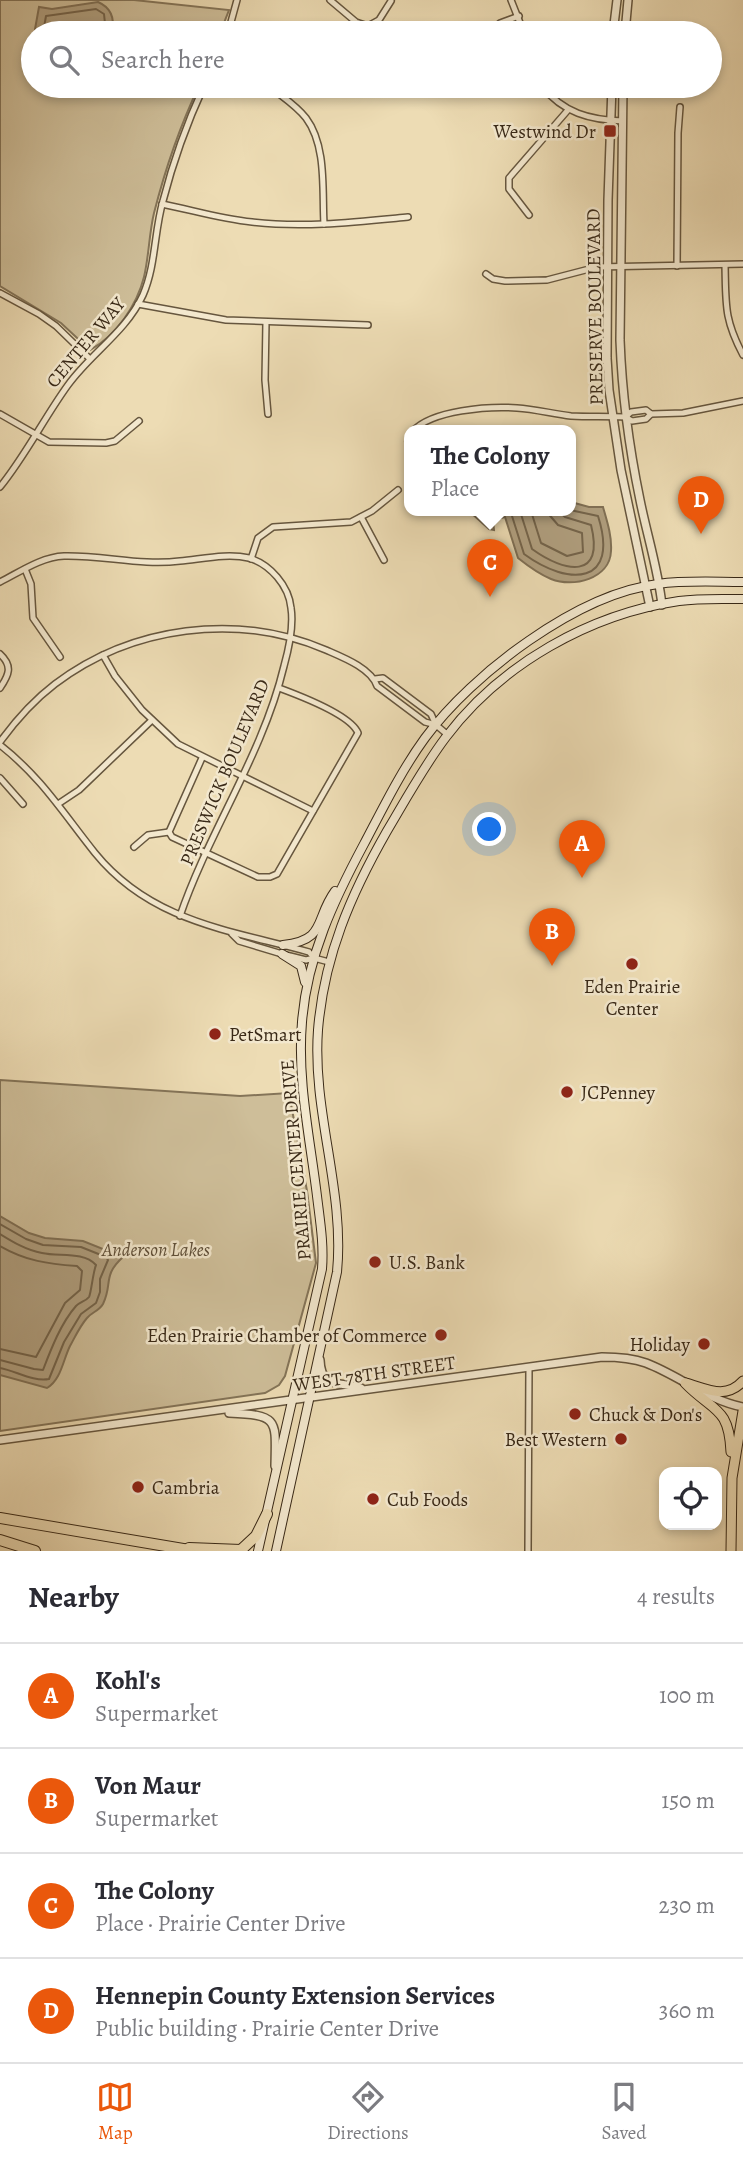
<!DOCTYPE html>
<meta charset="utf-8">
<style>
:root{--surface:#fff;--page:#f2f2f3;--text:#2b2b33;--muted:#7c7c81;--line:#e1e1e2;--accent:#ea580c}
body{margin:0;font-family:Alegreya,serif;background:var(--page);color:var(--text)}
.controls{position:absolute;right:21px;bottom:21px;display:grid;overflow:hidden;border-radius:14px;box-shadow:0 4px 10px #0003}
.controls button{width:63px;height:63px;display:grid;place-items:center;padding:0;border:0;border-bottom:2px solid var(--line);background:var(--surface);color:var(--text);font:35px sans-serif}
.you{position:absolute;left:490px;top:830px;width:24px;height:24px;margin:-18px;border:5px solid #fff;border-radius:50%;background:#1a73e8;box-shadow:0 0 0 10px #1a73e833}
.badge{display:grid;place-items:center;width:46px;height:46px;border-radius:50%;background:var(--accent);color:#fff;font-size:23px;font-weight:700}
.pin{position:absolute;translate:-50% -58px;filter:drop-shadow(0 2px 4px #0008)}
.pin::after{content:'';position:absolute;top:37px;width:24px;height:21px;background:inherit;clip-path:polygon(0 0,100% 0,50% 100%)}
.popup{position:absolute;left:404px;top:425px;width:172px;height:91px;box-sizing:border-box;display:grid;place-content:center;border-radius:14px;background:var(--surface);filter:drop-shadow(0 2px 5px #0005);font-size:23px;white-space:nowrap;color:var(--muted)}
.popup b{font-size:26px;color:var(--text)}
.popup::after{content:'';position:absolute;left:50%;top:100%;margin-left:-14px;border:14px solid transparent;border-top-color:var(--surface)}
.list{margin:0;padding:0;list-style:none}
h2{display:flex;justify-content:space-between;align-items:center;height:91px;margin:0;padding:0 28px;font-size:30px}
h2 small{font-size:23px;font-weight:400;color:var(--muted)}
.list li{display:grid;grid-template-columns:46px 1fr auto;gap:21px;align-items:center;box-sizing:border-box;height:105px;padding:0 28px;border-top:2px solid var(--line)}
.list b{display:block;font-size:26px;white-space:nowrap}
.list p{margin:0;font-size:23px;white-space:nowrap;color:var(--muted)}
.list em{font-size:23px;font-style:normal;color:var(--muted)}
.icon{flex:none;width:38px;height:38px;fill:none;stroke:currentColor;stroke-width:2;stroke-linecap:round;stroke-linejoin:round}
.map{position:relative;flex:none;width:743px;height:1551px;overflow:hidden}
.search{position:absolute;background:var(--surface);box-shadow:0 4px 10px #0003;left:21px;right:21px;top:21px;height:77px;display:flex;align-items:center;gap:18px;box-sizing:border-box;padding:0 24px;border-radius:38px;color:var(--muted);font-size:26px}
.sheet{height:511px;background:var(--surface)}
nav{display:flex;justify-content:space-around;align-items:center;box-sizing:border-box;height:98px;border-top:2px solid var(--line);background:var(--surface);font-size:19px;color:var(--muted)}
nav a{display:grid;justify-items:center;gap:4px}
nav .on{color:var(--accent)}
.map>svg:first-child{display:block}
.green{fill:#cebe99;stroke:#847458;stroke-width:2}
.water{fill:#b09f7f;stroke:#807055;stroke-width:2}
.lines{fill:none;stroke-linecap:round;stroke-linejoin:round}
.shore{stroke:#74644b;stroke-width:2}
.minor-casing{stroke:#66563e;stroke-width:8}
.tertiary-casing{stroke:#66563e;stroke-width:10}
.secondary-casing{stroke:#392917;stroke-width:10}
.primary-casing{stroke:#392917;stroke-width:11}
.motorway-casing{stroke:#392917;stroke-width:12}
.minor{stroke:#f3e8ce;stroke-width:5}
.tertiary{stroke:#f3e8ce;stroke-width:7}
.secondary{stroke:#f3e8ce;stroke-width:8}
.primary{stroke:#eddcb4;stroke-width:9}
.motorway{stroke:#eddcb4;stroke-width:10}
.poi-dot{fill:#8f2418;stroke:#f3e8ce;stroke-width:2.5}
.labels{text-anchor:middle;stroke-width:5;stroke-linejoin:round;paint-order:stroke}
.poi-label{font-size:19px;fill:#392917;stroke:#f3e8ce;text-anchor:start}
.street-label{font-size:19px;fill:#392917;stroke:#f3e8ce}
.park-label{font-size:19px;font-style:italic;fill:#5e4e38;stroke:#f3e8ce}
</style>
<div class="map">
<svg width="743" height="1551" viewBox="0 0 743 1551">
<rect width="100%" height="100%" fill="#eddcb4"/>
<filter id="stains"><feTurbulence type="fractalNoise" baseFrequency=".00286" numOctaves="4"/><feColorMatrix values="0 0 0 0 .2 0 0 0 0 .09 0 0 0 0 .02 0 0 0 .5 -.17"/></filter>
<radialGradient id="worn" r=".72"><stop offset=".6" stop-color="#630" stop-opacity="0"/><stop offset="1" stop-color="#630" stop-opacity=".3"/></radialGradient>
<g class="green">
<path d="M0 0H134L229 10 220 33H33V86H199C180 126 165 170 154 213 149 234 149 256 144 277 137 305 116 336 90 350L61 323 0 286Z"/>
<path d="M0 1080 240 1096 289 1093 307 1191 316 1263 285 1376 279 1385 265 1393 0 1431Z"/>
</g>
<g class="water">
<path d="M98 2C112 8 115 19 112 33H37L35 29 39 7 52 9Z"/>
<path d="M571 502 589 507H603C607 521 612 536 611 551 610 579 573 588 551 579 539 574 528 566 518 558L505 517 493 520 494 530 489 529 469 511H491L493 515 502 511H570Z"/>
<path d="M0 1216 29 1233 45 1238 83 1241 123 1257C102 1276 113 1284 103 1304 99 1311 92 1312 87 1318 80 1326 75 1337 70 1346 63 1360 61 1380 47 1388L0 1375Z"/>
</g>
<g class="lines">
<g class="shore">
<path d="M43 33 46 16 96 9 104 14 106 33"/>
<path d="M508 511 512 516 524 554C569 587 620 585 598 516L570 510"/>
<path d="M520 511 532 549C565 573 605 580 591 525L565 517 558 511"/>
<path d="M531 511 541 543 567 556 583 552 582 533 558 525 546 511"/>
<path d="M0 1224 26 1239 43 1245 81 1247 106 1257 108 1260 100 1279V1292L96 1303 81 1314 64 1342 49 1379C33 1382 16 1371 0 1368"/>
<path d="M0 1234C13 1242 26 1250 42 1253 59 1257 83 1251 96 1265 93 1272 91 1294 89 1297 86 1301 80 1302 76 1306 61 1323 51 1349 43 1370L34 1369 0 1360"/>
<path d="M0 1246C26 1261 48 1264 77 1266L82 1271 80 1290 65 1303 36 1357 0 1349"/>
</g>
<g class="minor-casing">
<g id="minor">
<path d="M330 0 356 22 368 26 379 20 391 1"/>
<path d="M511 0 524 33"/>
<path d="M228 33 237 0"/>
<path d="M491 33 500 23 519 16"/>
<path d="M269 86C281 96 296 105 306 118 327 146 322 191 324 224"/>
<path d="M542 86C563 113 590 120 623 121"/>
<path d="M437 93 449 86"/>
<path d="M162 204C192 210 221 219 252 222 304 228 356 222 408 217"/>
<path d="M529 215 509 189V178L568 110"/>
<path d="M725 265C726 305 724 319 743 355"/>
<path d="M677 266 678 133 680 107"/>
<path d="M486 274 493 279 505 281 547 280 597 267 743 264"/>
<path d="M0 293 39 314 56 326 90 359"/>
<path d="M138 304 226 320 368 325"/>
<path d="M266 322 265 380 268 414"/>
<path d="M0 414 49 442 106 443 115 441 139 421"/>
<path d="M625 417 631 412 646 410 651 414 683 413 743 401"/>
<path d="M413 431C432 410 489 406 517 408 535 409 553 414 571 416 589 417 607 416 625 417L632 421 646 419 651 414"/>
<path d="M408 441 410 437"/>
<path d="M0 487C26 455 44 418 68 385 91 353 126 332 143 295 156 265 154 232 163 201 173 162 187 123 204 86"/>
<path d="M361 517 384 560"/>
<path d="M251 559 258 538 273 527 351 522 372 511 398 490"/>
<path d="M25 569 31 584 33 618 60 657"/>
<path d="M0 582C20 572 41 557 64 556 103 555 141 566 180 561 202 559 227 553 249 558 270 564 289 586 291 608 294 627 289 648 284 666 263 754 209 831 180 916"/>
<path d="M0 654C13 666 9 675 0 688"/>
<path d="M103 655 115 676 142 710 178 744 313 811"/>
<path d="M375 679 383 678 431 714 436 725"/>
<path d="M0 742C16 720 34 700 55 684 132 626 237 612 326 650 342 657 371 668 377 686L425 722 436 725 448 735"/>
<path d="M0 745C41 777 63 813 95 853 151 922 230 930 309 952L314 958"/>
<path d="M202 758 169 832 172 837 258 877H270L277 874 358 733C351 715 298 695 279 688"/>
<path d="M0 778 23 804"/>
<path d="M58 804 79 790 152 720"/>
<path d="M134 847 148 835 169 832"/>
<path d="M232 934 239 941 282 954 306 960 314 958 329 962"/>
<path d="M528 1551 529 1367"/>
</g>
</g>
<g class="tertiary-casing">
<g id="tertiary">
<path d="M613 33 617 0"/>
<path d="M625 33 628 0"/>
<path d="M612 86 608 200 607 358 609 390 621 470 650 607"/>
<path d="M623 86 620 340C622 394 629 447 640 500 647 535 658 569 662 605"/>
<path d="M320 1360C321 1390 341 1381 361 1388"/>
<path d="M229 1413C279 1415 276 1419 275 1466"/>
<path d="M0 1440 602 1357C618 1357 632 1358 646 1363 680 1376 707 1400 743 1407"/>
</g>
</g>
<g class="secondary-casing">
<g id="secondary">
<path d="M283 945C327 940 314 920 335 891"/>
<path d="M282 954 301 966 305 982"/>
<path d="M258 1551 322 1269C324 1244 320 1221 317 1196 310 1138 297 1080 302 1022 307 957 334 900 364 844 383 808 401 771 425 738 472 674 577 594 658 584 686 580 715 582 743 582"/>
<path d="M276 1551 337 1272C345 1191 312 1112 318 1030 324 956 351 894 387 831 406 799 424 766 446 737 501 664 590 614 679 601 700 598 722 599 743 599"/>
</g>
</g>
<g class="primary-casing">
<g id="primary">
<path d="M685 1383C713 1412 729 1406 731 1452"/>
<path d="M686 1383C707 1389 726 1400 743 1381"/>
<path d="M731 1551 732 1478 743 1411"/>
</g>
</g>
<g class="motorway-casing">
<g id="motorway">
<path d="M0 1518 195 1551"/>
<path d="M0 1540 35 1551"/>
<path d="M189 1548 241 1550 256 1536 267 1514"/>
</g>
</g>
<use href="#minor" class="minor"/>
<use href="#tertiary" class="tertiary"/>
<use href="#secondary" class="secondary"/>
<use href="#primary" class="primary"/>
<use href="#motorway" class="motorway"/>
</g>
<g class="poi-dot">
<rect x="603" y="124" width="14" height="14" rx="3.5"/>
<circle cx="632" cy="964" r="7"/>
<circle cx="215" cy="1034" r="7"/>
<circle cx="567" cy="1092" r="7"/>
<circle cx="375" cy="1262" r="7"/>
<circle cx="441" cy="1335" r="7"/>
<circle cx="704" cy="1344" r="7"/>
<circle cx="575" cy="1414" r="7"/>
<circle cx="621" cy="1439" r="7"/>
<circle cx="138" cy="1487" r="7"/>
<circle cx="373" cy="1499" r="7"/>
</g>
<g class="labels">
<g class="poi-label">
<text x="596" y="138" text-anchor="end">Westwind Dr</text>
<text x="632" y="993" text-anchor="middle">Eden Prairie<tspan x="632" dy="22">Center</tspan></text>
<text x="229" y="1041">PetSmart</text>
<text x="581" y="1099">JCPenney</text>
<text x="389" y="1269">U.S. Bank</text>
<text x="427" y="1342" text-anchor="end">Eden Prairie Chamber of Commerce</text>
<text x="690" y="1351" text-anchor="end">Holiday</text>
<text x="589" y="1421">Chuck &amp; Don's</text>
<text x="607" y="1446" text-anchor="end">Best Western</text>
<text x="152" y="1494">Cambria</text>
<text x="387" y="1506">Cub Foods</text>
</g>
<g class="street-label">
<text transform="translate(594 307) rotate(-91)" y="7">PRESERVE BOULEVARD</text>
<text transform="translate(85 342) rotate(-50)" y="7">CENTER WAY</text>
<text transform="translate(224 772) rotate(-67)" y="7">PRESWICK BOULEVARD</text>
<text transform="translate(295 1160) rotate(-95)" y="7">PRAIRIE CENTER DRIVE</text>
<text transform="translate(374 1373) rotate(-8)" y="7">WEST 78TH STREET</text>
</g>
<g class="park-label">
<text x="156" y="1256">Anderson Lakes</text>
</g>
</g>
<rect width="100%" height="100%" filter="url(#stains)"/>
<rect width="100%" height="100%" fill="url(#worn)"/>
</svg>
<div class="controls">
<button><svg class="icon" aria-label="locate" viewBox="0 0 24 24"><circle cx="12" cy="12" r="6"/><path d="M12 2v4M12 18v4M2 12h4M18 12h4"/></svg></button>
</div>
<div class="you"></div>
<div class="pin badge" style="left:582px;top:878px">A</div>
<div class="pin badge" style="left:552px;top:966px">B</div>
<div class="pin badge" style="left:490px;top:597px">C</div>
<div class="popup"><b>The Colony</b>Place</div>
<div class="pin badge" style="left:701px;top:534px">D</div>
<div class="search"><svg class="icon" aria-label="search" viewBox="0 0 24 24"><circle cx="10" cy="10" r="6"/><path d="M15 15l6 6"/></svg>Search here</div>
</div>
<section class="sheet">
<h2>Nearby<small>4 results</small></h2>
<ul class="list">
<li><span class="badge">A</span><div><b>Kohl's</b><p>Supermarket</p></div><em>100 m</em></li>
<li><span class="badge">B</span><div><b>Von Maur</b><p>Supermarket</p></div><em>150 m</em></li>
<li><span class="badge">C</span><div><b>The Colony</b><p>Place · Prairie Center Drive</p></div><em>230 m</em></li>
<li><span class="badge">D</span><div><b>Hennepin County Extension Services</b><p>Public building · Prairie Center Drive</p></div><em>360 m</em></li>
</ul>
</section>
<nav>
<a class="on"><svg class="icon" aria-label="map" viewBox="0 0 24 24"><path d="M3 6l6-2 6 2 6-2v14l-6 2-6-2-6 2zM9 4v14M15 6v14"/></svg>Map</a>
<a><svg class="icon" aria-label="directions" viewBox="0 0 24 24"><path d="M12 3l9 9-9 9-9-9zM9 14v-3h6M13 9l2 2-2 2"/></svg>Directions</a>
<a><svg class="icon" aria-label="saved" viewBox="0 0 24 24"><path d="M7 4h10v16l-5-4-5 4z"/></svg>Saved</a>
</nav>
